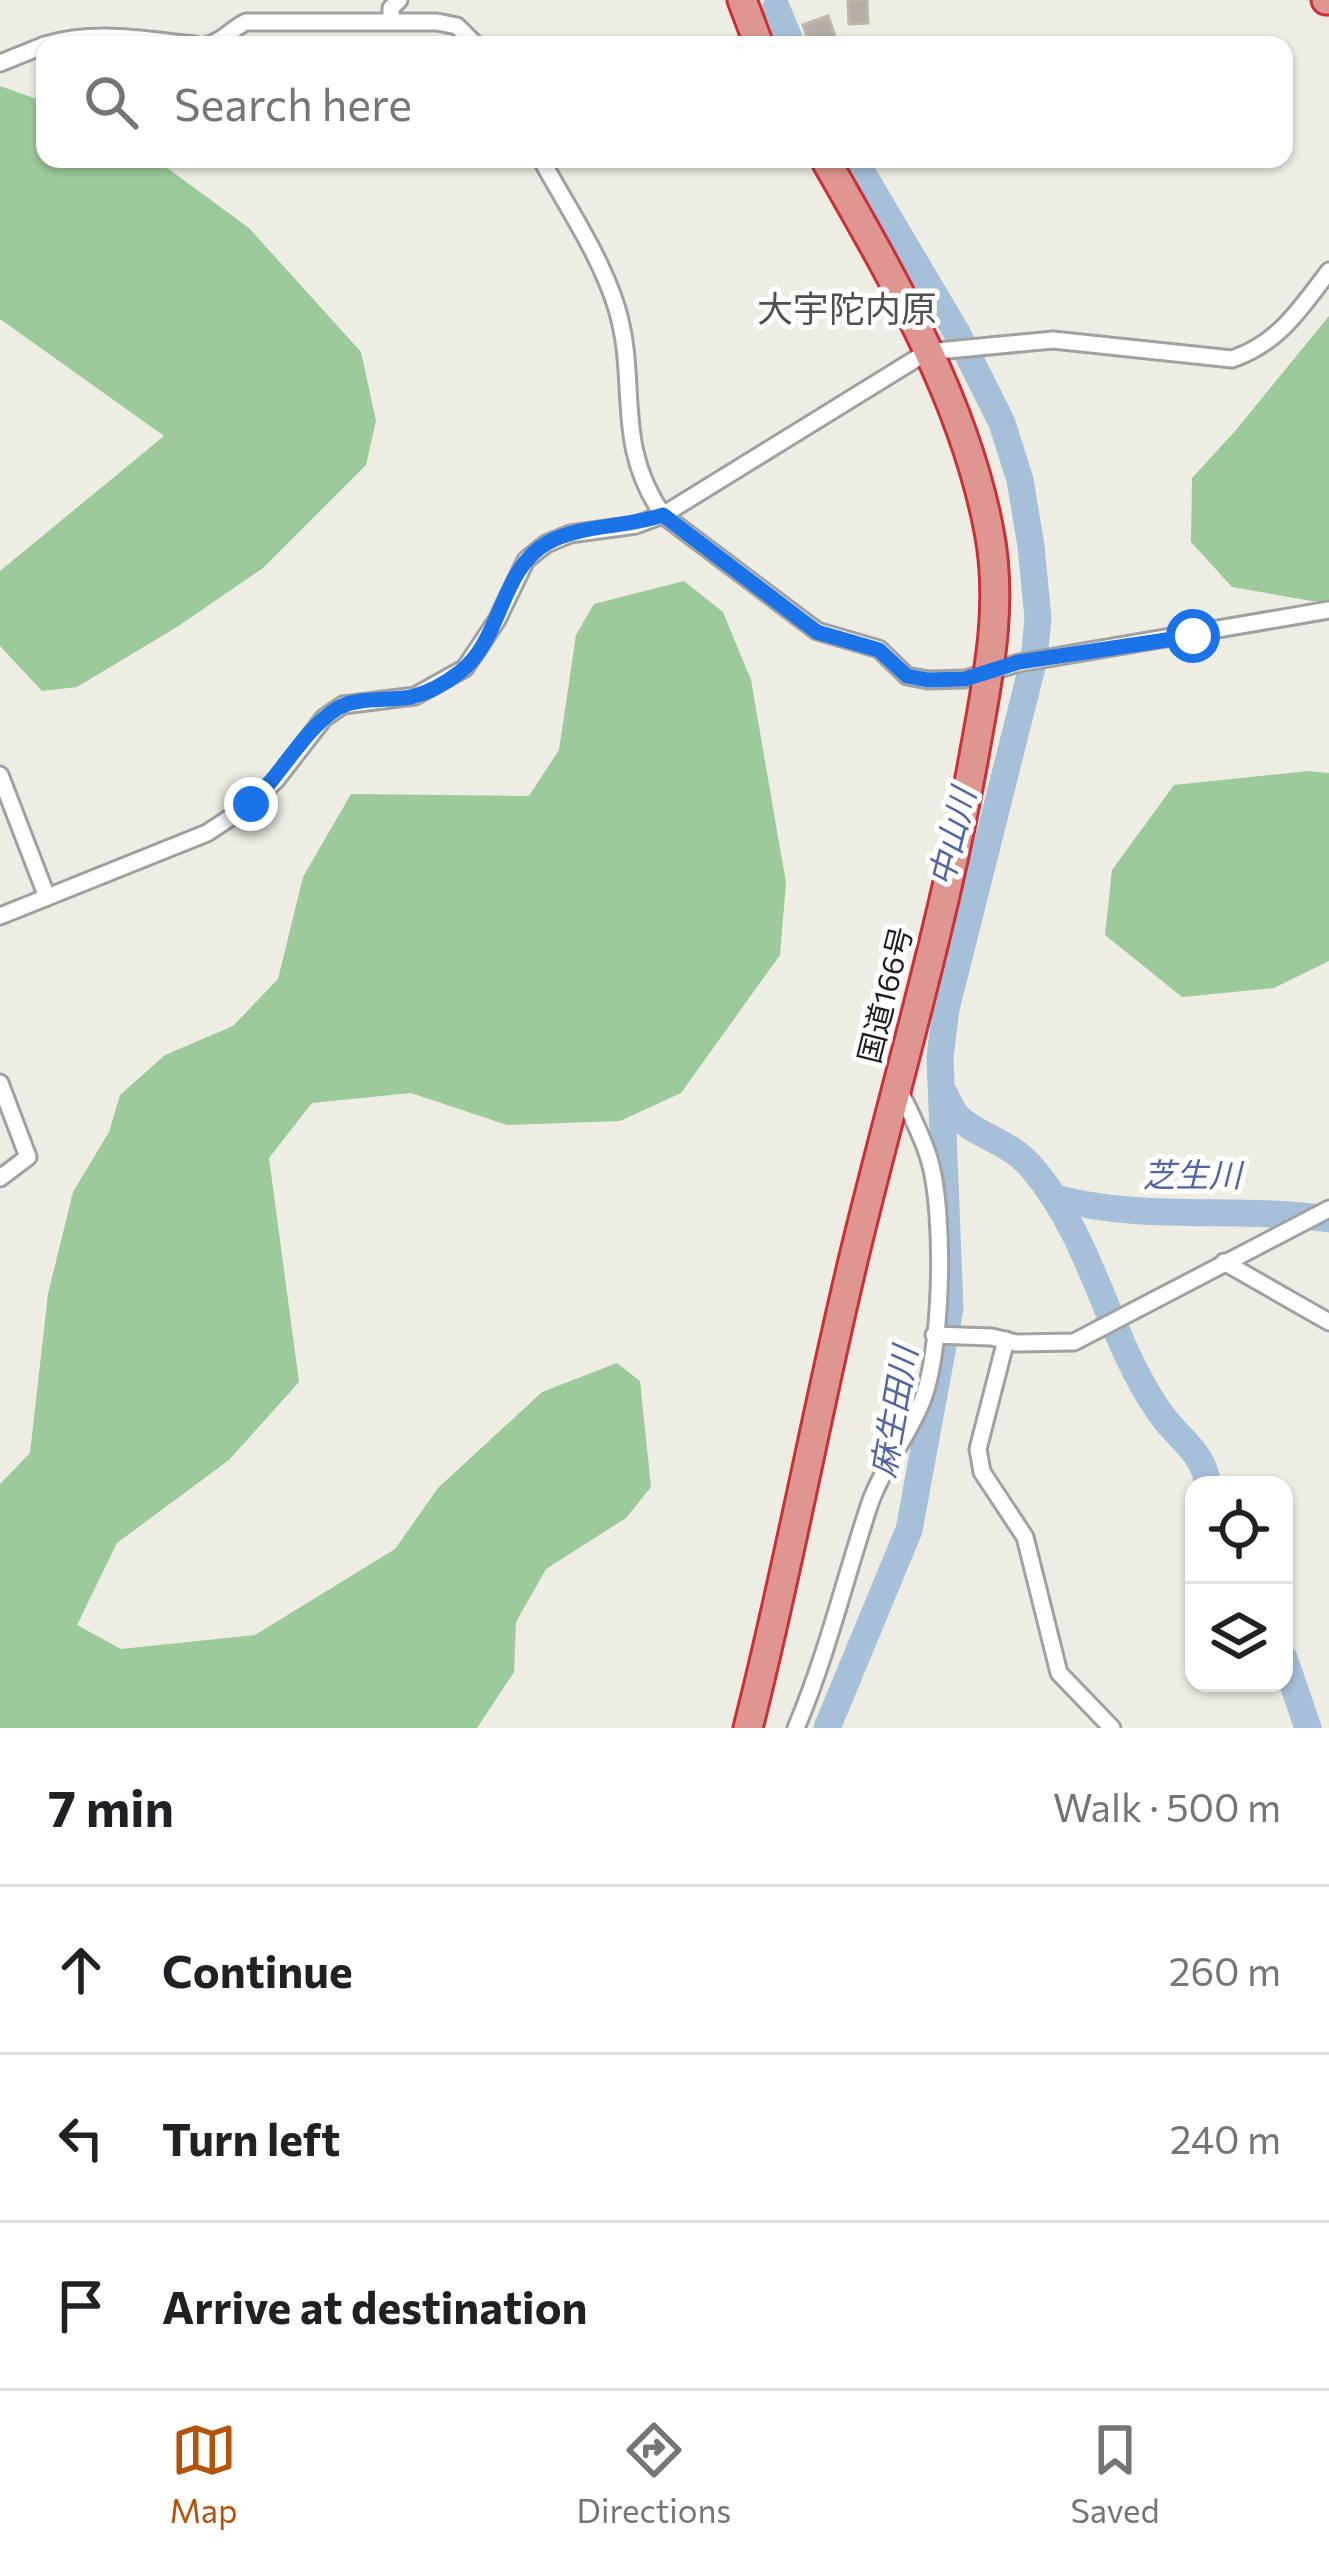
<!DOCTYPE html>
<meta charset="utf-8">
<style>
:root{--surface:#fff;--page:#f2f2f2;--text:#202124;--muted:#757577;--line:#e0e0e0;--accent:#b45309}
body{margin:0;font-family:Commissioner,"Noto Sans JP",sans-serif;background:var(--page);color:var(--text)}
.controls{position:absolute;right:36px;bottom:36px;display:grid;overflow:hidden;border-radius:24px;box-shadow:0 3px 9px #0004}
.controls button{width:108px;height:108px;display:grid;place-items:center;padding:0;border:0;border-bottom:3px solid var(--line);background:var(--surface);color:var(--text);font:60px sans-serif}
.stop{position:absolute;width:36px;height:36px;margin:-27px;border:9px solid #1a73e8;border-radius:50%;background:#fff}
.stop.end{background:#1a73e8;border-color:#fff;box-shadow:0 3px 12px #0008}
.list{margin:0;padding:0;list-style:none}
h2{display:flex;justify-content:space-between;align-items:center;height:156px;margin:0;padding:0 48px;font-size:51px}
h2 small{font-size:39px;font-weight:400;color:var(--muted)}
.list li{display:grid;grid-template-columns:78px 1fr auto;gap:36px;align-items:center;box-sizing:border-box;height:168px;padding:0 48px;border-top:3px solid var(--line)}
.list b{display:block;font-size:45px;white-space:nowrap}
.list em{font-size:39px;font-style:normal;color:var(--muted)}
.icon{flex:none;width:66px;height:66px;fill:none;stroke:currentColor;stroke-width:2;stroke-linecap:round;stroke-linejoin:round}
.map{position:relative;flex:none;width:1329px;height:1728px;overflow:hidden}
.search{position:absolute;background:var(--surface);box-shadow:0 3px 9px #0004;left:36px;right:36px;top:36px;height:132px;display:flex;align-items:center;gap:30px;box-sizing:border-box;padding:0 42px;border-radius:24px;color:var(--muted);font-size:45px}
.sheet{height:660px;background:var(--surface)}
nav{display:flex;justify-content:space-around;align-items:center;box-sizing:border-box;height:168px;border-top:3px solid var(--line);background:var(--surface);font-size:33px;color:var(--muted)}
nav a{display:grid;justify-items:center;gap:6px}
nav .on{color:var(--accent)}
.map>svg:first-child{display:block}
.forest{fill:#9cca9b}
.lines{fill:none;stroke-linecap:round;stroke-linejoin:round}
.river{stroke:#a6c0d9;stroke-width:27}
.building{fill:#b3afa6;stroke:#beb7a7;stroke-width:3}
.street-casing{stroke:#a1a1a1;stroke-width:21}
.highway-casing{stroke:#cd2f3a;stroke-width:33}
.street{stroke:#fff;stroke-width:15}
.highway{stroke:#e09690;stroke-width:27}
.route{stroke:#1a73e8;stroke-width:15}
.labels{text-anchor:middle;stroke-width:10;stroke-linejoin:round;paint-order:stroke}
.street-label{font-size:30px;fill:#1d1d1d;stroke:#fff}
.water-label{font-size:33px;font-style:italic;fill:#5064a6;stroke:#fff}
.quarter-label{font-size:36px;fill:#505050;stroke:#fff}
</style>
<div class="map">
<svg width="1329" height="1728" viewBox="0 0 1329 1728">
<rect width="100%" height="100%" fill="#eeede3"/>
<g class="forest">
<path d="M0 86 45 102V159H155L249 228 361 352 376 421 366 465 263 568 177 627 77 687 42 691 0 646V571L164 436 0 319Z"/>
<path d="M1329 316V604L1232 587 1191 542 1192 478 1236 430Z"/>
<path d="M684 581 723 612 751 680 786 883 780 955 681 1093 620 1121 507 1125 411 1093 312 1103 269 1158 299 1382 229 1460 117 1543 77 1625 121 1649 255 1635 395 1549 438 1488 542 1392 617 1363 640 1381 651 1487 626 1518 546 1569 516 1622 514 1672 477 1728H0V1484L30 1453 48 1294 73 1192 109 1132 120 1095 165 1055 233 1026 278 979 303 877 351 794 529 796 559 750 576 635 594 604Z"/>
<path d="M1308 771 1329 773V961L1274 988 1182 997 1105 935 1112 870 1174 785Z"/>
</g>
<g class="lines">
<g class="river">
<path d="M776 7 792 45"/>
<path d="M944 1093C948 1100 952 1111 958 1117 978 1137 1011 1141 1034 1170 1093 1241 1107 1335 1158 1410 1176 1438 1203 1449 1208 1485"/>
<path d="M1055 1198C1146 1222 1237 1206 1329 1219"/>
<path d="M1284 1658 1308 1728"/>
<path d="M827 1728 909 1530 950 1308 940 1057 946 1009 1034 659 1038 618 1031 546 1020 480 1002 423 957 333 854 159"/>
</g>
</g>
<g class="building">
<path d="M848 0H867L868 23 849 24Z"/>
<path d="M828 16 838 45H810L803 25Z"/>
</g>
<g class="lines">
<g class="street-casing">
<g id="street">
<path d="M391 21V8L399 0"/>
<path d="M45 45C95 30 144 40 195 45"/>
<path d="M208 45C224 41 231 29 246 22H437L457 26 476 45"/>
<path d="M0 63 45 45"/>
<path d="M541 159C567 207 601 256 617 309 639 383 613 443 663 515L817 631 879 649 907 676 928 680 965 679 1019 663 1329 610"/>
<path d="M0 775 47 897"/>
<path d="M0 916 207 833 251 804 276 780 324 718 343 705 415 696 465 668 497 620 526 560 546 544 570 534 636 525 663 515 927 352 1053 340 1232 359C1279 343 1300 309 1329 271"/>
<path d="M0 1083 28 1157 0 1178"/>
<path d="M1224 1262 1329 1322"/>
<path d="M934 1335 992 1337 1016 1343 1074 1342 1329 1209"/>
<path d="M1006 1340 978 1449 982 1472 1025 1537 1059 1673 1112 1728"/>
<path d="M796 1728C827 1655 845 1578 870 1503 883 1467 905 1440 920 1406 943 1356 945 1215 930 1162 923 1136 909 1111 898 1087"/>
</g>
</g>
<g class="highway-casing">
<g id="highway">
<path d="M742 0 759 45"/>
<path d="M1326 0H1329"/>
<path d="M748 1728C790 1564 819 1397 860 1232 899 1074 945 917 974 756 987 682 1004 607 989 531 964 398 891 275 825 159"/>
</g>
</g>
<use href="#street" class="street"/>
<use href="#highway" class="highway"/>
</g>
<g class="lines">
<path class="route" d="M251 804C279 777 306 727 338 708 357 697 388 701 411 697 428 693 446 683 460 672 502 640 500 570 547 543 581 524 626 528 663 515L817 632 879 650 907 676 928 680 965 679 1019 662 1193 636"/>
</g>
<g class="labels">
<g class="street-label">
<text transform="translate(886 995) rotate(-76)" y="10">国道166号</text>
</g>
<g class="water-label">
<text transform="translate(952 837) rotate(-76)" y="12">中山川</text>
<text x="1192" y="1187">芝生川</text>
<text transform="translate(894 1412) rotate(-80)" y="12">麻生田川</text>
</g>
<g class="quarter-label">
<text x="847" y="322">大宇陀内原</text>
</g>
</g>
</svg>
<div class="controls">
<button><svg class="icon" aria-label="locate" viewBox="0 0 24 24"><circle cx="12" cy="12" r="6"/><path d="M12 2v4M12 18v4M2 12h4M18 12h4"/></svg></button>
<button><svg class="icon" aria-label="layers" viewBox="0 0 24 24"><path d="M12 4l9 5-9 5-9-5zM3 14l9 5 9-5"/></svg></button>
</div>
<div class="stop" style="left:1193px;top:636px"></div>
<div class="stop end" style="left:251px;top:804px"></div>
<div class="search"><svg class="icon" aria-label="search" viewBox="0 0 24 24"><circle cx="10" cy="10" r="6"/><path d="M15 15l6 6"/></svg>Search here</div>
</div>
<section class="sheet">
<h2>7 min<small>Walk · 500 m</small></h2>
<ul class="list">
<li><svg class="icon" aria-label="ahead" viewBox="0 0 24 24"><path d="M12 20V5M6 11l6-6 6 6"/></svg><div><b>Continue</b></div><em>260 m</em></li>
<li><svg class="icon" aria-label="left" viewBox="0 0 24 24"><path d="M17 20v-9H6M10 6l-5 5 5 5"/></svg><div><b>Turn left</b></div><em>240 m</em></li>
<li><svg class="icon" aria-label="arrive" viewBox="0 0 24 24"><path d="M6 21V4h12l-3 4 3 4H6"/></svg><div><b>Arrive at destination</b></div></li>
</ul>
</section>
<nav>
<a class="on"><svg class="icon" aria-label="map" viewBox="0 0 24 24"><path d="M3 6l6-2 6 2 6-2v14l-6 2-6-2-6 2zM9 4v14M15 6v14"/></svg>Map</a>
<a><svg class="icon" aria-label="directions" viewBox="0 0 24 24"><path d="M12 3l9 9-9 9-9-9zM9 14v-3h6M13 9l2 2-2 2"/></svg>Directions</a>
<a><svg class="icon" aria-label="saved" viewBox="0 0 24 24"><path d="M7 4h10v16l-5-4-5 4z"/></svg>Saved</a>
</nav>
